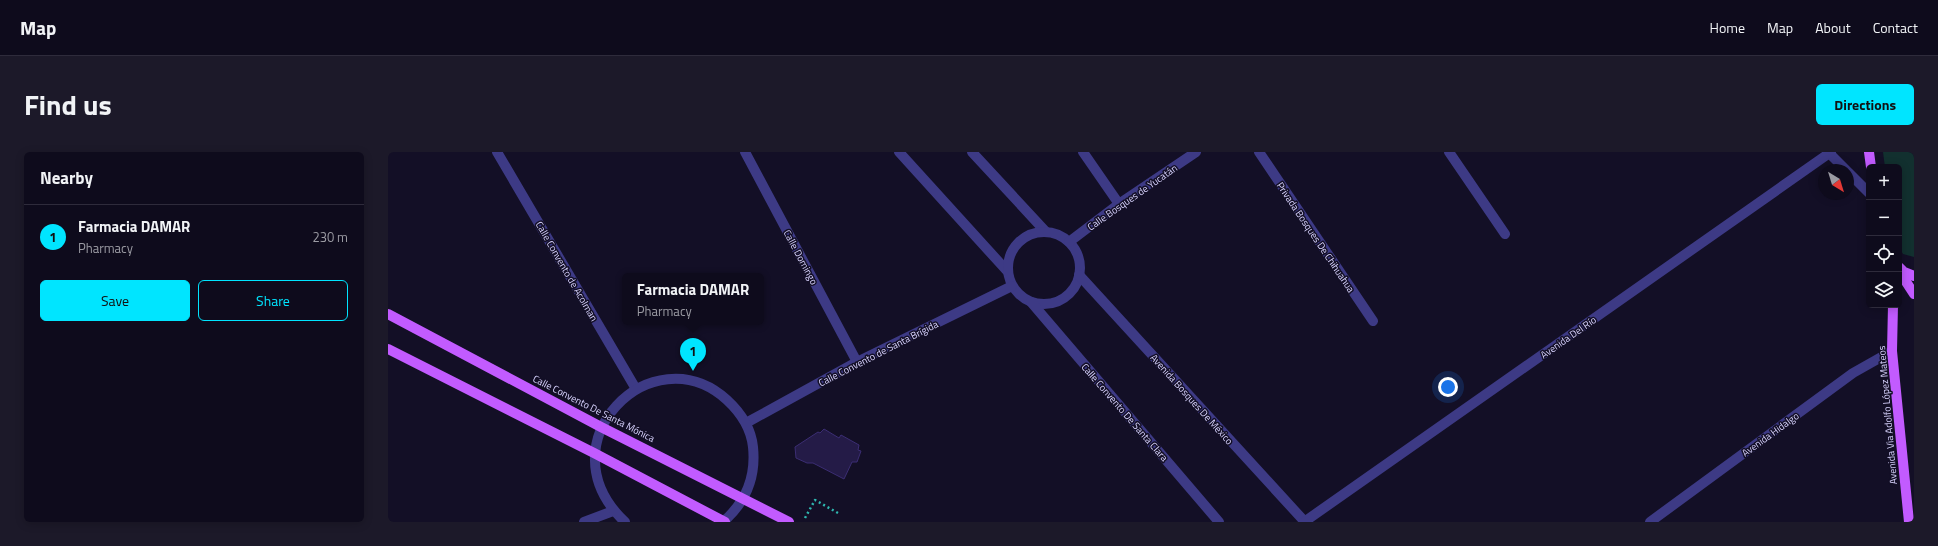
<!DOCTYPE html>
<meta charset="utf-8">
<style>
:root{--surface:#0e0b1c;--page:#1c1929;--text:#f1f3f6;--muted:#9b9ba3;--line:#2e2b3b;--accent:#00e5ff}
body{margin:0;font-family:"Titillium Web",sans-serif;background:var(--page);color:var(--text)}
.controls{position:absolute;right:12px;top:12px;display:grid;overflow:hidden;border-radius:6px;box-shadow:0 2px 10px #0003}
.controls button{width:36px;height:36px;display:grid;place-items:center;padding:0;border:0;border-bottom:1px solid var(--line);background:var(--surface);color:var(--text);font:20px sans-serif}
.compass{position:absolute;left:1430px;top:12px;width:36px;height:36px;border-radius:50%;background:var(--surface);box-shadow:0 2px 10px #0003;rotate:142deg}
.you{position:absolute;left:1060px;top:235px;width:14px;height:14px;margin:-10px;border:3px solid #fff;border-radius:50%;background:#1a73e8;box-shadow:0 0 0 6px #1a73e833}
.badge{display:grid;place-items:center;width:26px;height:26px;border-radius:50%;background:var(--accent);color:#111;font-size:13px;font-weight:700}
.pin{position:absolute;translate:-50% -33px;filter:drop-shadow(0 1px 2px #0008)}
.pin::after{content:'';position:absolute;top:21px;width:14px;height:12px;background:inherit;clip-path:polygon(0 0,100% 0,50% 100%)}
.popup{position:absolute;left:234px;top:121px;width:142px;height:52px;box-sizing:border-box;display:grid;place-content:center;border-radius:6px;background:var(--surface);filter:drop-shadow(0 1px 3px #0005);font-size:13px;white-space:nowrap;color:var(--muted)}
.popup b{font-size:15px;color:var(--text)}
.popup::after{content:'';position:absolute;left:50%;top:100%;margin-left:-8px;border:8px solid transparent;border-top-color:var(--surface)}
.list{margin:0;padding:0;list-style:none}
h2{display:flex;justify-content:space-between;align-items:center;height:52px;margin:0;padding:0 16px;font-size:17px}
h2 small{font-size:13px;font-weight:400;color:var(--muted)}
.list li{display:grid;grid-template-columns:26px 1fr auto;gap:12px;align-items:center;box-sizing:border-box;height:64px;padding:0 16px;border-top:1px solid var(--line)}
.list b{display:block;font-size:15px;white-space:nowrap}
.list p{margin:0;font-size:13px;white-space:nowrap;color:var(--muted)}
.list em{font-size:13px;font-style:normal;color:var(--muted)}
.actions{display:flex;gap:8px;padding:12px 16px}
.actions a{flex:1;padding:9px 0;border:1px solid var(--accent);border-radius:6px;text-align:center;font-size:14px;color:var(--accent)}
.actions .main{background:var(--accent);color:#111}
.icon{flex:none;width:22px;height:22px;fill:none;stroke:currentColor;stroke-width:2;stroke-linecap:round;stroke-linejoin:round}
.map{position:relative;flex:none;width:1526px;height:370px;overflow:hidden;border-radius:6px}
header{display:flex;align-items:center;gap:24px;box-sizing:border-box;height:56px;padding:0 20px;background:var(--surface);border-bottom:1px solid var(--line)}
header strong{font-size:19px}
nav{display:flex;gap:22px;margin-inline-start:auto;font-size:14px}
.intro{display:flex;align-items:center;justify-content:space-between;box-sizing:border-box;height:96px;padding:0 24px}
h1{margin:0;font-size:28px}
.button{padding:10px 18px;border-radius:6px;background:var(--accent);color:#111;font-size:14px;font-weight:700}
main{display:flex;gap:24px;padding:0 24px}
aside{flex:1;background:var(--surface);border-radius:6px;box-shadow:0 2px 10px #0003}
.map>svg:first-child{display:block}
.green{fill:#12302f}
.building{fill:#241b47;stroke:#3b2d73}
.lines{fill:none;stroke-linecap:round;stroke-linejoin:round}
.path{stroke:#2fb8b0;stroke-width:2.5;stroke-dasharray:2 3;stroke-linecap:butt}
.minor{stroke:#3d3a85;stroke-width:10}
.major{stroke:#c25bff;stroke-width:10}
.labels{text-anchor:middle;stroke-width:3;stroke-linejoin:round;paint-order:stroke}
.street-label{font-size:10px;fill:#d9d4ff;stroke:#130f26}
</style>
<header>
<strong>Map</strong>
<nav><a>Home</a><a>Map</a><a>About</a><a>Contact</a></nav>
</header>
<div class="intro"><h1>Find us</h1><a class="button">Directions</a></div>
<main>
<aside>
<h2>Nearby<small></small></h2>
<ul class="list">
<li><span class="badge">1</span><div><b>Farmacia DAMAR</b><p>Pharmacy</p></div><em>230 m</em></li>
</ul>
<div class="actions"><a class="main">Save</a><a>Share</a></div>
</aside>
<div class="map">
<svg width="1526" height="370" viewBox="0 0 1526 370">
<rect width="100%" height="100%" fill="#130f26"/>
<path class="green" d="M1495 0H1526V105L1515 102 1511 95V15H1497Z"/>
<path class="building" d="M436 277 451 286 453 283 471 293 470 298 473 299 469 310H464L456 327 425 311H419L408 306 407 295 430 280 432 281Z"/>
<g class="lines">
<path class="path" d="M417 366 427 348 450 361"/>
<g class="minor">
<path d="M109 0 248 237"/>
<path d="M357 0 469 210"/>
<path d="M511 0 620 120"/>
<path d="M584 0 658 80"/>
<path d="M695 0 731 52"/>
<path d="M871 0 985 169"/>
<path d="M1061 0 1117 82"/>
<path d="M1440 0 1458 18"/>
<path d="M1460 20 1481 41"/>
<circle cx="656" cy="116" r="36"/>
<path d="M681 90 731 52 808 0"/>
<path d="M691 123 917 370"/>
<path d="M643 150 831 370"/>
<path d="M358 271 469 210 624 134"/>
<path d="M196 370 225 359"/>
<path d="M237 370C153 291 264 180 339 248 352 260 363 276 365 295 368 324 358 350 335 370"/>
<path d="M916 370 1443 0"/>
<path d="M1262 370 1465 221 1504 199"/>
</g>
<g class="major">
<path d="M1481 0 1483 15"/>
<path d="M1511 115 1516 120 1526 124"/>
<path d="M1511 119 1526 142"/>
<path d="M1505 153 1504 199 1521 370"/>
<path d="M0 162 213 275 401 370"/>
<path d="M0 197 206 301 337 370"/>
</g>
</g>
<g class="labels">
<g class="street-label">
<text transform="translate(744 45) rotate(-35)" y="4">Calle Bosques de Yucatán</text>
<text transform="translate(928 85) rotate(56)" y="4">Privada Bosques De Chihuahua</text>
<text transform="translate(413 105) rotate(62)" y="4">Calle Domingo</text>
<text transform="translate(179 119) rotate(60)" y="4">Calle Convento de Acolman</text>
<text transform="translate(1180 185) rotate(-35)" y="4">Avenida Del Río</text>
<text transform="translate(490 201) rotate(-27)" y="4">Calle Convento de Santa Brígida</text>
<text transform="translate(804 247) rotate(48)" y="4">Avenida Bosques De México</text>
<text transform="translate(206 256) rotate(27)" y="4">Calle Convento De Santa Mónica</text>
<text transform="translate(737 260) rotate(49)" y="4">Calle Convento De Santa Clara</text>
<text transform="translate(1499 263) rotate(-95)" y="4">Avenida Via Adolfo López Mateos</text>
<text transform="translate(1382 282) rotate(-36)" y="4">Avenida Hidalgo</text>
</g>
</g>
</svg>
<div class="controls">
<button>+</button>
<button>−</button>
<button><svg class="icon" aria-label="locate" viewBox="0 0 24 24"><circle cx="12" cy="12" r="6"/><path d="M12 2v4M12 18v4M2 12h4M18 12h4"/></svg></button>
<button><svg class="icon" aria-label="layers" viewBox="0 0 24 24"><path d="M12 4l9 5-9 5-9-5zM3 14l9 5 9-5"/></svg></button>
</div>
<svg class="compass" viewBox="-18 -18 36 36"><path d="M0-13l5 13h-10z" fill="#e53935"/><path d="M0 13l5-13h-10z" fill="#9b9ba3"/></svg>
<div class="you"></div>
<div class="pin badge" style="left:305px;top:219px">1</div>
<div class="popup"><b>Farmacia DAMAR</b>Pharmacy</div>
</div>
</main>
